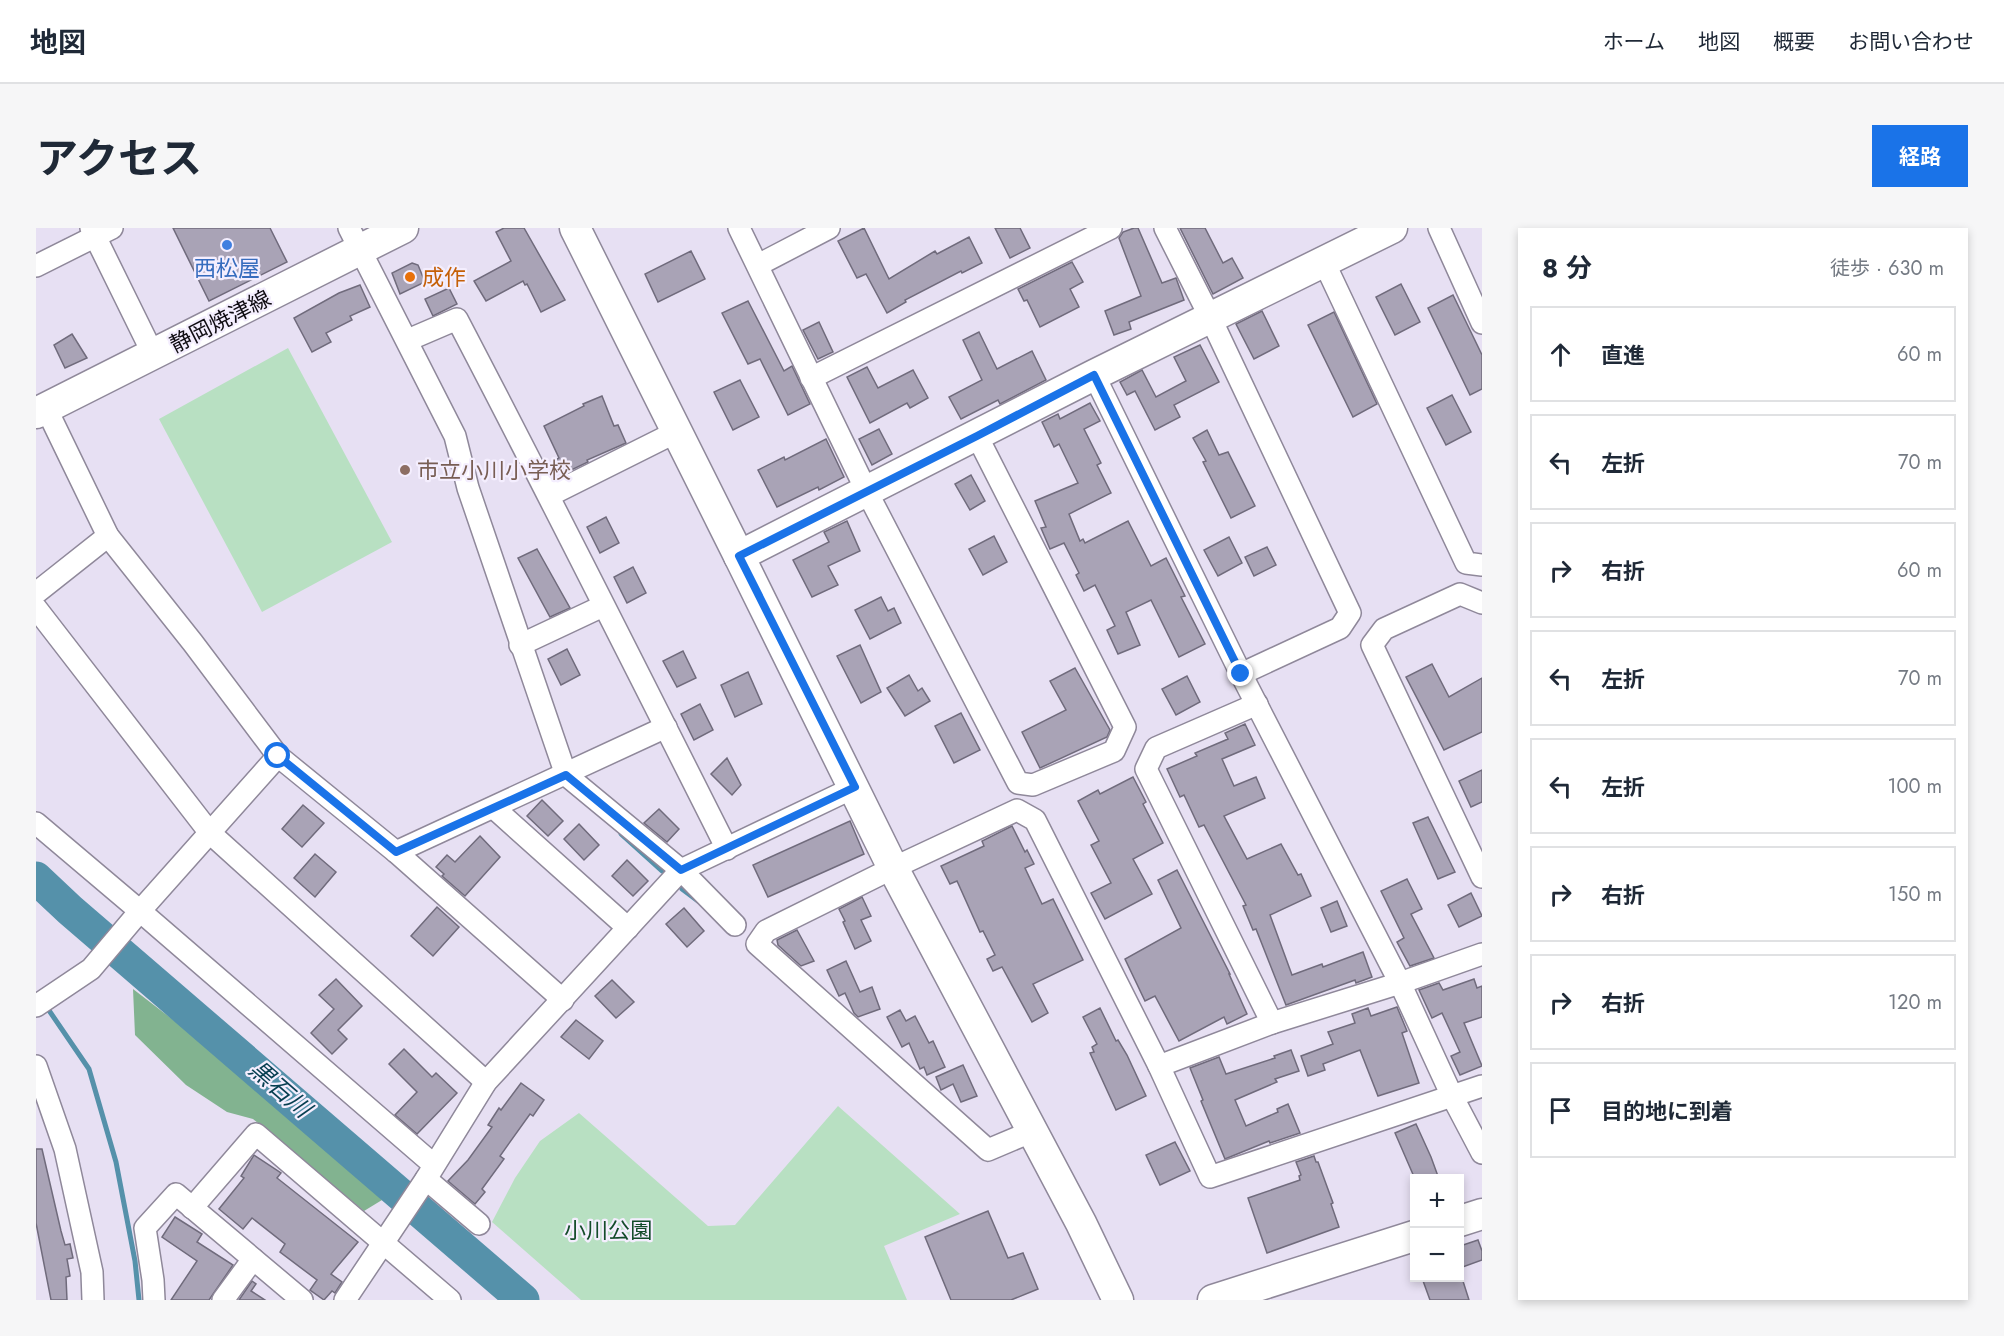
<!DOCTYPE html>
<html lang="ja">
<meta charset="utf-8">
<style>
:root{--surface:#fff;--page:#f6f6f7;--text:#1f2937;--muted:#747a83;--line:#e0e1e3;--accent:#1a73e8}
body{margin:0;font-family:Jost,"Noto Sans JP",sans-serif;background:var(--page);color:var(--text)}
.controls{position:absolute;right:18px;bottom:18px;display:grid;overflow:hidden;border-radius:0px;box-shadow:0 3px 9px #0003}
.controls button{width:54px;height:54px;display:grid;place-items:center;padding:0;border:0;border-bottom:2px solid var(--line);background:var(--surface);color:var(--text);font:30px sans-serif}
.stop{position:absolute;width:18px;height:18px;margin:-14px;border:4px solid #1a73e8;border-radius:50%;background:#fff}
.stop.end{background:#1a73e8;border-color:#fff;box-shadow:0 2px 6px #0008}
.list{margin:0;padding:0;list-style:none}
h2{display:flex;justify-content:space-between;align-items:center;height:78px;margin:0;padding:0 24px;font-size:26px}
h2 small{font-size:20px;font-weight:400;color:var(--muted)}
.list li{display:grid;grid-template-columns:39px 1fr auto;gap:18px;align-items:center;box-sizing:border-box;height:96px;margin:0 12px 12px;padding:0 12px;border:2px solid var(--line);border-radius:0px}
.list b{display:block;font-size:22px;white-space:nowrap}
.list em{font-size:20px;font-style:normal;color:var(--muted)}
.icon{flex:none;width:33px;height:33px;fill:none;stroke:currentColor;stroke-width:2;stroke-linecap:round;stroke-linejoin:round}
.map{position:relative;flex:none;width:1446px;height:1072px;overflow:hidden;border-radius:0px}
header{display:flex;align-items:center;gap:36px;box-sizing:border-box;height:84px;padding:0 30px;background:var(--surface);border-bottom:2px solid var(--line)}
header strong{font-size:28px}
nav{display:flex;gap:33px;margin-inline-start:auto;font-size:21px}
.intro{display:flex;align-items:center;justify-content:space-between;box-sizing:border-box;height:144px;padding:0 36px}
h1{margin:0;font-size:42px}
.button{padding:15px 27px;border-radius:0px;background:var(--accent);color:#fff;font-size:21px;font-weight:700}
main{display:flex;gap:36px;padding:0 36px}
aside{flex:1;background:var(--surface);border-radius:0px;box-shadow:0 3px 9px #0003}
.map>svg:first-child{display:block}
.green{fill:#b8e0c2}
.forest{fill:#82b390}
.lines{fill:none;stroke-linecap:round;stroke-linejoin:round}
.stream{stroke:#5591aa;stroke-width:5}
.river{stroke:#5591aa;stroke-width:33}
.building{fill:#a9a3b6;stroke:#706b7c;stroke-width:1.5}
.street-casing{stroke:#8f889a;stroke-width:24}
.secondary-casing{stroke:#8f889a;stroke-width:33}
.street{stroke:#fff;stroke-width:21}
.secondary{stroke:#fff;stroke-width:30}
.route{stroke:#1a73e8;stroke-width:8}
.shop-dot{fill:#3f7fe0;stroke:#f4eefe;stroke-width:2}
.food-dot{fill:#e8710a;stroke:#f4eefe;stroke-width:2}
.education-dot{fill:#8d6e63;stroke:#f4eefe;stroke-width:2}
.labels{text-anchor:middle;stroke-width:4.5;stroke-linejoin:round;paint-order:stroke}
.shop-label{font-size:22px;fill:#366cbe;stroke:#f4eefe}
.food-label{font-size:22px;fill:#c56008;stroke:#f4eefe;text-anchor:start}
.street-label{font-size:22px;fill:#0e0b11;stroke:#f4eefe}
.education-label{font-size:22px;fill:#785e54;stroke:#f4eefe;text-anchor:start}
.park-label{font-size:22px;fill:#134c2a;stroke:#f4eefe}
.water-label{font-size:24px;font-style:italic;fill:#073f51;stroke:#f4eefe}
</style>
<header>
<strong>地図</strong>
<nav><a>ホーム</a><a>地図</a><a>概要</a><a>お問い合わせ</a></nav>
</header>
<div class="intro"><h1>アクセス</h1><a class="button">経路</a></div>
<main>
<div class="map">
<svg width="1446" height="1072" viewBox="0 0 1446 1072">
<rect width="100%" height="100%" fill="#e7e0f3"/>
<g class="green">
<path d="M252 120 356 314 226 384 123 191Z"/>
<path d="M802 878 924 986 848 1018 871 1072H545L456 994 479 950 504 913 543 885 672 998 699 997Z"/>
</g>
<path class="forest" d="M97 761 188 831 313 935 346 972 328 983 217 891 191 884 150 857 99 807Z"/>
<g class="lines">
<g class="stream">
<path d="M585 606 626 643"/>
<path d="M646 661 662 673"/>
<path d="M10 778 53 841 80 934 99 1033 103 1072"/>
</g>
<path class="river" d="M0 650 34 682 487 1072"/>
</g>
<g class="building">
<path d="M137 0H234L251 34 173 73Z"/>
<path d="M468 0H488L529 72 505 84 491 56 489 57 487 53 450 73 438 53 475 33 460 4Z"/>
<path d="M828 0 853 51 899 23 901 26 933 9 946 35 926 45 925 43 869 72 870 74 851 85 830 46 821 50 802 13Z"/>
<path d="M959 0H984L994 20 974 30Z"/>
<path d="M1098 0H1102L1126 55 1140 50 1148 72 1093 94 1095 101 1078 107 1069 83 1105 68 1083 10 1087 4Z"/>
<path d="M1144 0H1169L1187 35 1196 30 1207 50 1177 66Z"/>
<path d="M655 23 669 51 622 74 609 46Z"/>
<path d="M1036 34 1047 54 1034 61 1043 79 1004 99 991 72 988 73 982 61Z"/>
<path d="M376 35 382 37 389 54 364 66 356 45Z"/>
<path d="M1365 56 1384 94 1359 107 1340 69Z"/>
<path d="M324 57 334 79 314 88 316 92 290 105 295 114 276 124 258 90 303 65Z"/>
<path d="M413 60 421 76 397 88 389 71Z"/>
<path d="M1417 67 1446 127V161L1434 167 1392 80Z"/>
<path d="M712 73 748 143 756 138 774 176 752 187 724 131 712 136 686 85Z"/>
<path d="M1226 83 1243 118 1218 131 1200 96Z"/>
<path d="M1298 84 1341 176 1317 189 1272 97Z"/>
<path d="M783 94 797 124 782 131 767 102Z"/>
<path d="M943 104 961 141 996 123 1010 152 964 176 962 172 925 191 913 169 946 152 927 112Z"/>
<path d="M36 106 51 130 29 140 18 117Z"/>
<path d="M1164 117 1183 154 1138 177 1144 189 1119 202 1099 163 1091 167 1084 154 1106 142 1120 169 1150 153 1138 129Z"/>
<path d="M831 139 842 160 877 142 892 170 874 180 871 175 834 195 811 149Z"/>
<path d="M704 152 723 189 697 202 678 164Z"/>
<path d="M1416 167 1435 204 1410 217 1391 180Z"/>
<path d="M566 168 578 198 582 197 590 215 551 232 552 234 529 245 521 231 523 230 508 198 548 178 547 176Z"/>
<path d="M1054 175 1064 193 1048 201 1065 235 1061 237 1075 265 1033 286 1044 313 1047 311 1049 315 1092 293 1115 338 1130 330 1149 368 1145 369 1169 416 1143 429 1115 372 1090 384 1104 417 1082 426 1071 402 1079 398 1059 357 1048 363 1040 347 1043 345 1028 315 1014 321 1005 300 1010 299 999 273 1042 255 1023 216 1018 219 1006 194 1022 186 1024 191Z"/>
<path d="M843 201 856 226 836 237 823 211Z"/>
<path d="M1171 202 1183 227 1192 224 1219 278 1195 290 1167 234 1170 233 1157 210Z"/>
<path d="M790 211 808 249 783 262 782 259 741 279 722 242 748 229 749 232Z"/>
<path d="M935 247 949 273 934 282 919 256Z"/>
<path d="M570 289 583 315 564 325 551 299Z"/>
<path d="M811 293 824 323 792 338 802 357 776 369 757 332 793 314 788 304Z"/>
<path d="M958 308 971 334 947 347 933 321Z"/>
<path d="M1193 309 1206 335 1182 348 1168 322Z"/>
<path d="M1231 319 1240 337 1218 348 1209 329Z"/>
<path d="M501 321 534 380 514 389 482 330Z"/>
<path d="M597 339 610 365 591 375 578 349Z"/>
<path d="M845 369 852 383 858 380 865 395 834 411 819 382Z"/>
<path d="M824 417 845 464 825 475 801 428Z"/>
<path d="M531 421 544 447 525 457 512 431Z"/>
<path d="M647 423 660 450 641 459 627 433Z"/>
<path d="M1396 436 1413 469 1446 450V504L1408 522 1370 449Z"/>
<path d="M1039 440 1074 502 1071 509 1004 540 986 504 1030 482 1014 453Z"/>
<path d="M712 444 726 476 699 489 685 457Z"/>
<path d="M873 447 882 463 886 460 894 473 869 488 851 460Z"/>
<path d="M1151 448 1164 474 1140 487 1126 461Z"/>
<path d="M664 476 677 502 658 512 645 486Z"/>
<path d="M925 485 944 522 918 535 899 498Z"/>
<path d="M1209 496 1219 517 1186 531 1198 558 1220 549 1229 570 1188 588 1211 631 1245 616 1262 647 1265 646 1275 668 1234 687 1256 747 1286 736 1287 739 1327 724 1336 749 1320 755 1319 752 1250 777 1220 701 1217 702 1207 678 1210 677 1168 597 1163 599 1148 567 1144 569 1131 541 1161 528 1159 525 1192 511 1189 505Z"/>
<path d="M691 530 705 557 696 567 675 546Z"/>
<path d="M1446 542V574L1435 579 1423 553Z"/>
<path d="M1097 549 1110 574 1107 576 1127 615 1097 631 1116 666 1069 691 1055 665 1075 655 1055 617 1063 613 1042 573 1062 562 1064 566Z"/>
<path d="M506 572 527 593 512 608 491 588Z"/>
<path d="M267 577 288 595 266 619 246 601Z"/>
<path d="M623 581 643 601 631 614 608 595Z"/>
<path d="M1392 589 1419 644 1402 651 1377 595Z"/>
<path d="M814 593 828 626 732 669 717 637Z"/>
<path d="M543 596 563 617 548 632 528 611Z"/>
<path d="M976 598 989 624 991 622 998 636 989 640 1006 676 1017 671 1047 732 997 756 1012 785 996 794 966 739 957 743 951 731 959 727 947 703 944 704 921 653 914 656 905 638 948 618 946 613Z"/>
<path d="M444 608 464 629 429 668 406 648 408 646 400 639 411 627 419 634Z"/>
<path d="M279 626 300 644 279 669 258 650Z"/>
<path d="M591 632 612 653 597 668 576 648Z"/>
<path d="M1141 642 1194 746H1193L1211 786 1191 796 1188 789 1143 813 1119 768 1109 773 1089 731 1145 700 1122 652Z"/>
<path d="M1371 651 1386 681 1375 686 1398 730 1374 738 1361 714 1368 710 1345 663Z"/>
<path d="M1435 665 1446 688 1423 699 1412 677Z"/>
<path d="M826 669 835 688 825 692 835 713 819 721 807 694 809 693 803 681Z"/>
<path d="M1301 673 1311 698 1295 704 1285 680Z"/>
<path d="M401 679 423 699 397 728 375 708Z"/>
<path d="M648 680 668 703 651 719 630 696Z"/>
<path d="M761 702 778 733 765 738 742 717 741 712Z"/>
<path d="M810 733 824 764 836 759 844 781 822 789 818 785 809 765 803 768 791 742Z"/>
<path d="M300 751 326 778 302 802 311 811 296 826 275 805 298 781 283 767Z"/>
<path d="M1438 751 1441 760 1446 758V789L1428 795 1446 838 1424 847 1415 828 1424 824 1406 785 1396 790 1383 762 1403 755 1407 762Z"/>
<path d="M576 752 598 774 580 790 559 768Z"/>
<path d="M1361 779 1371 803 1366 805 1383 855 1342 868 1324 822 1287 836 1289 842 1272 848 1265 828 1297 816 1292 804 1319 795 1316 786 1332 780 1335 788Z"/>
<path d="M1064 780 1080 813 1082 812 1091 827 1110 868 1080 882 1054 825 1058 824 1056 819 1061 816 1047 789Z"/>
<path d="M864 782 870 793 879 788 893 815 897 813 909 839 891 847 888 839 884 841 873 815 866 819 851 789Z"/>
<path d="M540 792 567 813 553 831 525 809Z"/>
<path d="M368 821 396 849 400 845 421 865 381 906 359 887 381 864 353 836Z"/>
<path d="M1255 822 1263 843 1239 851 1241 854 1199 872 1210 898 1242 884 1241 881 1252 876 1264 905 1234 915 1233 913 1189 931 1165 873 1167 872 1154 840 1183 829 1190 846 1239 830 1238 828Z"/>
<path d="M927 837 941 868 925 874 917 856 905 862 900 849Z"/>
<path d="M485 855 508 872 497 888 494 886 464 928 468 931 446 961 449 964 439 976 412 953 432 932 456 899 452 897 463 880 465 882Z"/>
<path d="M1380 896 1395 929 1403 951H1379L1359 905Z"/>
<path d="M1139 914 1154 943 1124 957 1110 927Z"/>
<path d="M0 921H6L25 1003 29 1017 34 1016 37 1030 31 1031 34 1048 30 1049 31 1072H15L0 995Z"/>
<path d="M218 927 245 945 241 950 322 1014 295 1046 306 1054 299 1065 296 1063 288 1072 274 1062 281 1052 244 1024 249 1016 216 990 207 1001 183 981 208 950 205 948Z"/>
<path d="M1278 928 1280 934H1282L1297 975 1295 976 1303 999 1231 1025 1212 970 1264 952 1263 948 1265 947 1260 934Z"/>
<path d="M952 983 972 1030 987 1025 1002 1061 975 1072H915L889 1009Z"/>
<path d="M139 989 166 1006 161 1014 197 1037 173 1072H135L161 1033 126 1009Z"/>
<path d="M1442 1012 1446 1023V1032L1424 1040V1018Z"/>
<path d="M1386 1050H1426L1433 1072H1394Z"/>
<path d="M216 1053 220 1056 215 1063 229 1072H203Z"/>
</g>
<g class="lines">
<g class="street-casing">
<g id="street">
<path d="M55 0 117 126"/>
<path d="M313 0 419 208 432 260 530 547 645 642 699 697"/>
<path d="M703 0 831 264 982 555 997 557 1078 523 1089 499 941 208"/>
<path d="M1129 0 1174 89 1314 385 1304 400 1205 446"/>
<path d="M1403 0 1446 95"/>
<path d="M1288 34 1430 335 1446 337"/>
<path d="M722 37 793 0"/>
<path d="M0 38 76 0"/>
<path d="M372 112 421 91C513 267 602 444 691 621"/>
<path d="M1058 147 1205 446 1364 755 1416 868 1446 925"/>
<path d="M775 150 1075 0"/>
<path d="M10 180 72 308 157 415 242 528 360 624 527 772"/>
<path d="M514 267 640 204"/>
<path d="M0 365 72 308"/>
<path d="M1446 375 1424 366 1348 401 1336 417 1446 649"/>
<path d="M0 380 174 605 450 854"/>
<path d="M484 417 567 378"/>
<path d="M1221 476 1120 520 1110 541 1236 795"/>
<path d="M458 580 592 700"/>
<path d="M0 595 104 683 398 937"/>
<path d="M360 624 630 499"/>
<path d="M0 778 55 741 104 683 242 528"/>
<path d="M0 838 29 921 56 1044 57 1072"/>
<path d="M1123 838 1236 795 1364 755 1446 726"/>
<path d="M997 903 952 922 721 716 730 703 857 640 981 582 999 592 1123 838 1174 949 1446 858"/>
<path d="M390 951 443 996"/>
<path d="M156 980 220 906 414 1072"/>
<path d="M118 1072 117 1052 109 1000 140 966 266 1072"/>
<path d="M187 1072 217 1031"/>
<path d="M309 1072 390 951 450 854 645 642 819 559"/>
</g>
</g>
<g class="secondary-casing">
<g id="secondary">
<path d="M539 0 703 328"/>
<path d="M0 185 367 0"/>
<path d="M1424 993 1446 986"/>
<path d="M1082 1072 1045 995 857 640 703 328 1058 147 1356 0"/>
<path d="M1177 1072 1378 1008"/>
</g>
</g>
<use href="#street" class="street"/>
<use href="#secondary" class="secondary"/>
</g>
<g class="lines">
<path class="route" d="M242 528 360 624 530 547 645 642 819 559 703 328 941 208 1058 147 1205 446"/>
</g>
<circle class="shop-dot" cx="191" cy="17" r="6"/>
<circle class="food-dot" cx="374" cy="49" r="6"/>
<circle class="education-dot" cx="369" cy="242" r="6"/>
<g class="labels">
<g class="shop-label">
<text x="191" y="48">西松屋</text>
</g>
<g class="food-label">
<text x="386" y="57">成作</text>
</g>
<g class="street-label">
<text transform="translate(184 93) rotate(-27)" y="8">静岡焼津線</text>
</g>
<g class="education-label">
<text x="381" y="250">市立小川小学校</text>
</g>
<g class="park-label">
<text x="572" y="1010">小川公園</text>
</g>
<g class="water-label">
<text transform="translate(244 861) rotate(41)" y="8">黒石川</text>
</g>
</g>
</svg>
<div class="controls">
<button>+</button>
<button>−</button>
</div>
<div class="stop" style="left:242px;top:528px"></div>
<div class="stop end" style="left:1205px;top:446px"></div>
</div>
<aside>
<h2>8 分<small>徒歩 · 630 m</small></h2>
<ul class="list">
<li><svg class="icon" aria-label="ahead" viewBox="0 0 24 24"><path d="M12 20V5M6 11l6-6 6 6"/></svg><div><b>直進</b></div><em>60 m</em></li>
<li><svg class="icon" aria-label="left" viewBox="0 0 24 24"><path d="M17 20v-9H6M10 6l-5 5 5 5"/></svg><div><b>左折</b></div><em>70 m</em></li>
<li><svg class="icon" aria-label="right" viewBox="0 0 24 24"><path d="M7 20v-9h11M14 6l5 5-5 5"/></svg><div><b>右折</b></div><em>60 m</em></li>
<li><svg class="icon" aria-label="left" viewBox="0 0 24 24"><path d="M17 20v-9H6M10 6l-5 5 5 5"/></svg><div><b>左折</b></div><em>70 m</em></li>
<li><svg class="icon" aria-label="left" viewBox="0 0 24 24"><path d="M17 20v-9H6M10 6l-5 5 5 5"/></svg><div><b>左折</b></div><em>100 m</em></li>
<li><svg class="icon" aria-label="right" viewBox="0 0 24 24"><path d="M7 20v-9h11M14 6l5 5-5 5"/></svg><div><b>右折</b></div><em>150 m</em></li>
<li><svg class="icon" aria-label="right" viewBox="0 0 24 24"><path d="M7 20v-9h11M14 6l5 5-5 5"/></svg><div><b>右折</b></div><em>120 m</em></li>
<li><svg class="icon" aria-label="arrive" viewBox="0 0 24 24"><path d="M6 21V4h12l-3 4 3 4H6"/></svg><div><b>目的地に到着</b></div></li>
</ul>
</aside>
</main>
